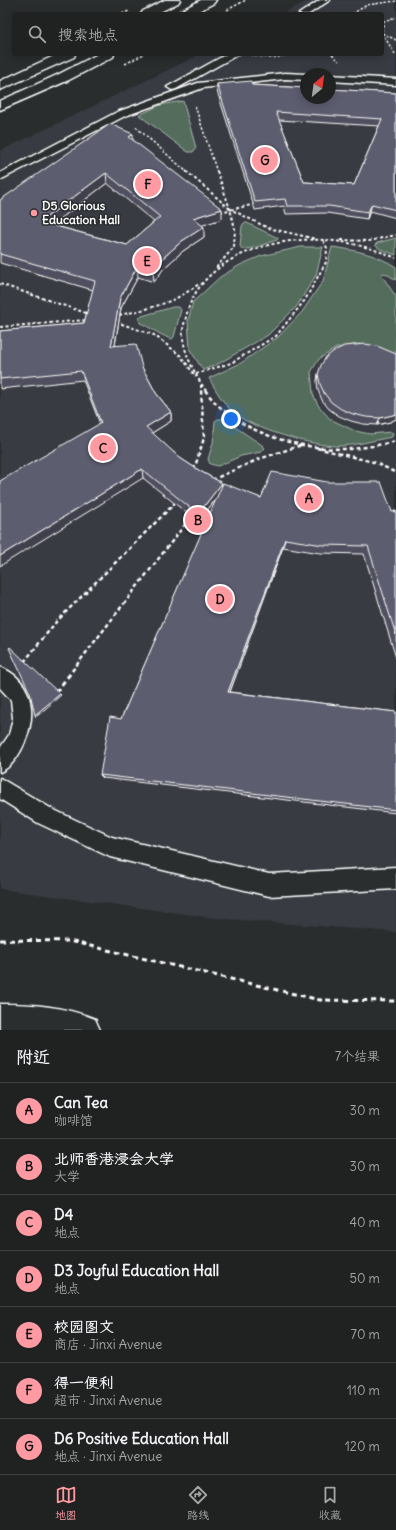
<!DOCTYPE html>
<html lang="zh">
<meta charset="utf-8">
<style>
:root{--surface:#202222;--page:#2d2f2f;--text:#f1f3f6;--muted:#a2a4a5;--line:#3d3f40;--accent:#ff9aa2}
body{margin:0;font-family:Delius,"LXGW WenKai TC",sans-serif;background:var(--page);color:var(--text)}
.compass{position:absolute;left:300px;top:68px;width:36px;height:36px;border-radius:50%;background:var(--surface);box-shadow:0 2px 10px #0003;rotate:29deg}
.you{position:absolute;left:231px;top:419px;width:14px;height:14px;margin:-10px;border:3px solid #fff;border-radius:50%;background:#1a73e8;box-shadow:0 0 0 6px #1a73e833}
.badge{display:grid;place-items:center;width:26px;height:26px;border-radius:50%;background:var(--accent);color:#111;font-size:13px;font-weight:700}
.pin{position:absolute;translate:-50% -50%;border:2px solid #fff;box-shadow:0 1px 4px #0006}
.list{margin:0;padding:0;list-style:none}
h2{display:flex;justify-content:space-between;align-items:center;height:52px;margin:0;padding:0 16px;font-size:17px}
h2 small{font-size:13px;font-weight:400;color:var(--muted)}
.list li{display:grid;grid-template-columns:26px 1fr auto;gap:12px;align-items:center;box-sizing:border-box;height:56px;padding:0 16px;border-top:1px solid var(--line)}
.list b{display:block;font-size:15px;white-space:nowrap}
.list p{margin:0;font-size:13px;white-space:nowrap;color:var(--muted)}
.list em{font-size:13px;font-style:normal;color:var(--muted)}
.icon{flex:none;width:22px;height:22px;fill:none;stroke:currentColor;stroke-width:2;stroke-linecap:round;stroke-linejoin:round}
.map{position:relative;flex:none;width:396px;height:1030px;overflow:hidden}
.search{position:absolute;background:var(--surface);box-shadow:0 2px 10px #0003;left:12px;right:12px;top:12px;height:44px;display:flex;align-items:center;gap:10px;box-sizing:border-box;padding:0 14px;border-radius:4px;color:var(--muted);font-size:15px}
.sheet{height:444px;background:var(--surface)}
nav{display:flex;justify-content:space-around;align-items:center;box-sizing:border-box;height:56px;border-top:1px solid var(--line);background:var(--surface);font-size:11px;color:var(--muted)}
nav a{display:grid;justify-items:center;gap:2px}
nav .on{color:var(--accent)}
.map>svg:first-child{display:block}
.built{fill:#393b42;fill-rule:evenodd}
.green{fill:#526c5b;stroke:#a8b6ad}
.lines{fill:none;stroke-linecap:round;stroke-linejoin:round}
.service-casing{stroke:#fff;stroke-width:3}
.tertiary-casing{stroke:#fff;stroke-width:3}
.primary-casing{stroke:#fff;stroke-width:3}
.path-far3{stroke:#fff;stroke-width:1.5;stroke-dasharray:2.5 2;stroke-linecap:butt}
.path-far2{stroke:#fff;stroke-width:2;stroke-dasharray:3 2.5;stroke-linecap:butt}
.path-far1{stroke:#fff;stroke-width:2.5;stroke-dasharray:4 3;stroke-linecap:butt}
.path{stroke:#fff;stroke-width:3;stroke-dasharray:5 4;stroke-linecap:butt}
.service{fill:#2a2d2e;fill-rule:evenodd}
.tertiary{fill:#2a2d2e;fill-rule:evenodd}
.primary{fill:#2a2d2e;fill-rule:evenodd}
.wall{fill:#50505f;stroke:#fff;fill-rule:evenodd}
.shaded-wall{fill:#41414e;stroke:#fff}
.building{fill:#5d5d6f;stroke:#fff;fill-rule:evenodd}
.poi-dot{fill:#ff9aa2;stroke:#2a2d2e;stroke-width:1.5}
.labels{text-anchor:middle;stroke-width:3;stroke-linejoin:round;paint-order:stroke}
.far-poi-label{font-size:12px;font-weight:bold;fill:#fff;stroke:#2a2d2e;text-anchor:start}
</style>
<div class="map">
<svg width="396" height="1030" viewBox="0 0 396 1030">
<rect width="100%" height="100%" fill="#2a2d2e"/>
<filter id="ink" filterUnits="userSpaceOnUse"><feTurbulence type="fractalNoise" baseFrequency=".025" numOctaves="2"/><feDisplacementMap in="SourceGraphic" scale="8" xChannelSelector="R" yChannelSelector="G"/><feConvolveMatrix kernelMatrix="1 2 1 2 8 2 1 2 1" color-interpolation-filters="sRGB"/></filter>
<g filter="url(#ink)">
<path class="built" d="M309 0H396V932L215 918 0 889V151L201 54H382V14H282ZM306 74H330V98H306Z"/>
<g class="green">
<path d="M183 101 196 148 193 152H188L139 115 160 105Z"/>
<path d="M244 223H247L278 238 277 240C266 243 253 250 242 249L240 246 242 226Z"/>
<path d="M396 238V255L380 249 375 245 377 243Z"/>
<path d="M301 247H323L316 275 297 306 268 335 218 364 203 370 190 350 188 321 193 302 220 277 240 265 261 256Z"/>
<path d="M332 247C355 250 376 254 396 267V280L385 273 381 274 396 297V357L377 348 359 344 336 348 319 359 311 372 313 394 318 405 330 419 355 431 370 434 391 432 393 433 392 437C375 440 354 446 338 446 312 446 253 429 234 413 223 403 216 391 209 378L241 363 278 337 302 312 323 281Z"/>
<path d="M173 307H179L181 310 174 337 172 339C165 338 148 326 140 323L139 318 142 316Z"/>
<path d="M218 419H223L262 445 265 448 261 452 241 456 218 466 210 464 208 459 213 443 215 421Z"/>
</g>
<g class="lines">
<g class="service-casing">
<g id="service">
<path d="M320 0H330L309 14H299Z"/>
<path d="M227 54H239L176 89 172 90 167 87Z"/>
<path d="M285 73 306 74V80L285 79 203 88 125 116 0 180V173L117 112 198 83Z"/>
<path d="M330 75 396 79V85L330 81Z"/>
<path d="M0 667C33 680 37 713 25 742 20 754 12 767 0 772V748L9 735 13 718 11 700 0 688Z"/>
<path d="M0 778 52 809 112 837 269 874 396 867V889L269 896 110 857 38 823 0 799Z"/>
</g>
</g>
<g class="tertiary-casing">
<path id="tertiary" d="M0 1004C33 1004 64 1006 95 1019L100 1030H0Z"/>
</g>
<g class="primary-casing">
<g id="primary">
<path d="M165 0H180L178 3 156 14H141L143 11Z"/>
<path d="M201 0H216L214 3 193 14H178L180 11Z"/>
<path d="M58 54H75L74 57 0 90V81Z"/>
<path d="M98 54H114L113 57 69 80 0 110V101L59 74Z"/>
</g>
</g>
<g class="path-far3">
<path d="M227 10 246 0"/>
<path d="M122 14 129 11"/>
<path d="M352 14 367 5 396 1"/>
<path d="M382 31 384 21 396 17"/>
<path d="M382 33 395 54"/>
<path d="M382 33 396 40"/>
<path d="M332 54 339 61"/>
<path d="M251 55 272 58 293 54"/>
<path d="M125 64 144 54"/>
<path d="M195 106 217 172"/>
<path d="M136 127 187 172"/>
</g>
<g class="path-far2">
<path d="M186 171 230 209 235 229 234 247 215 269"/>
<path d="M217 171 230 209 268 228 316 239"/>
<path d="M220 212 256 204"/>
<path d="M341 240 369 241 396 235"/>
<path d="M0 284 89 314"/>
<path d="M119 315C149 309 175 303 200 283"/>
<path d="M116 322 154 335 180 355 196 377"/>
<path d="M0 327 87 320"/>
<path d="M196 374 231 363 276 336 305 300 326 262 327 248 323 240"/>
<path d="M201 385V391"/>
<path d="M206 391C196 376 185 356 183 338 182 331 184 324 186 317 197 266 254 243 301 240 334 238 366 245 396 258"/>
</g>
<g class="path-far1">
<path d="M205 390C234 432 299 450 348 449 364 448 380 445 396 441"/>
<path d="M317 448 377 463 396 473"/>
<path d="M194 470 204 438 201 390"/>
<path d="M212 480 259 459 302 445"/>
<path d="M24 662 56 622 177 501"/>
<path d="M72 671 193 514"/>
</g>
<g class="path">
<path d="M56 692 73 670"/>
<path d="M0 940 69 941 320 1000 396 1001"/>
</g>
<use href="#service" class="service"/>
<use href="#tertiary" class="tertiary"/>
<use href="#primary" class="primary"/>
</g>
<g class="wall">
<path d="M217 84 252 85 396 93V218L370 211 367 219 327 213 286 214 284 206 255 210 217 91ZM279 120 379 126 354 185 304 182Z"/>
<path d="M133 140 222 219 202 225 204 237 183 251 164 268 154 282 138 277 121 308 115 346 142 367 156 393 171 412V421L152 433 180 458 200 471 222 483V485L261 498 392 512 396 511V658L364 554 320 553 283 547 230 692 396 712V813L103 778 100 775 121 719 217 498 198 522 143 478 100 424 83 380 0 389V331L84 323 93 290 0 263V200ZM107 183 154 222 127 245 52 225Z"/>
<path d="M396 354V419L390 422 377 425 363 424 351 421 339 416 329 409 322 400 318 390 317 381 318 374Z"/>
</g>
<g class="shaded-wall">
<path d="M133 134V144L129 137Z"/>
<path d="M106 173 107 183 43 232 40 222Z"/>
<path d="M372 204 370 211 367 219 368 212Z"/>
<path d="M222 209V219L194 228 193 218Z"/>
<path d="M204 227V237L183 251 164 268 154 282 153 272 163 258 182 241Z"/>
<path d="M137 267 138 277 121 308 113 356 111 346 120 298Z"/>
<path d="M171 412V421L147 436 146 427Z"/>
<path d="M396 414V419L390 422 377 425 380 418Z"/>
<path d="M142 469 143 478 0 566V556Z"/>
<path d="M222 483V491L198 522V514Z"/>
<path d="M285 539 283 547 228 697V692Z"/>
<path d="M60 694 61 695 36 717 35 715Z"/>
</g>
<g class="building">
<path d="M251 81 252 85 306 88V98H330V89L396 93V210L372 204 368 212 329 206H287L285 199 255 202 217 84ZM276 112 382 119 354 185 304 182Z"/>
<path d="M110 124 133 134 129 137 222 209 193 218 204 227 182 241 163 258 153 272 137 267 120 298 111 346 136 344 142 367 156 393 171 412 146 427 180 458 200 471 222 483 198 514 142 469 0 556V481L101 423 81 371 0 379V331L84 323 95 281 0 254V200ZM106 173 160 217 127 245 40 222Z"/>
<path d="M365 344 377 346 396 354V414L393 415 380 418 366 417 353 414 341 409 331 402 324 393 320 384 318 374 321 365 326 357 334 351 344 346Z"/>
<path d="M272 472 327 482H381L392 512 396 511V635L368 546 323 545 285 539 228 692 396 712V810L100 775 110 717 121 719 223 483 261 498Z"/>
<path d="M10 647 60 694 35 715 30 693 9 648Z"/>
</g>
</g>
<circle class="poi-dot" cx="34" cy="213" r="4"/>
<g class="labels">
<g class="far-poi-label">
<text x="42" y="210">D5 Glorious<tspan x="42" dy="14">Education Hall</tspan></text>
</g>
</g>
</svg>
<svg class="compass" viewBox="-18 -18 36 36"><path d="M0-13l5 13h-10z" fill="#e53935"/><path d="M0 13l5-13h-10z" fill="#a2a4a5"/></svg>
<div class="you"></div>
<div class="pin badge" style="left:309px;top:498px">A</div>
<div class="pin badge" style="left:198px;top:520px">B</div>
<div class="pin badge" style="left:103px;top:448px">C</div>
<div class="pin badge" style="left:220px;top:599px">D</div>
<div class="pin badge" style="left:147px;top:261px">E</div>
<div class="pin badge" style="left:148px;top:184px">F</div>
<div class="pin badge" style="left:265px;top:160px">G</div>
<div class="search"><svg class="icon" aria-label="search" viewBox="0 0 24 24"><circle cx="10" cy="10" r="6"/><path d="M15 15l6 6"/></svg>搜索地点</div>
</div>
<section class="sheet">
<h2>附近<small>7个结果</small></h2>
<ul class="list">
<li><span class="badge">A</span><div><b>Can Tea</b><p>咖啡馆</p></div><em>30 m</em></li>
<li><span class="badge">B</span><div><b>北师香港浸会大学</b><p>大学</p></div><em>30 m</em></li>
<li><span class="badge">C</span><div><b>D4</b><p>地点</p></div><em>40 m</em></li>
<li><span class="badge">D</span><div><b>D3 Joyful Education Hall</b><p>地点</p></div><em>50 m</em></li>
<li><span class="badge">E</span><div><b>校园图文</b><p>商店 · Jinxi Avenue</p></div><em>70 m</em></li>
<li><span class="badge">F</span><div><b>得一便利</b><p>超市 · Jinxi Avenue</p></div><em>110 m</em></li>
<li><span class="badge">G</span><div><b>D6 Positive Education Hall</b><p>地点 · Jinxi Avenue</p></div><em>120 m</em></li>
</ul>
</section>
<nav>
<a class="on"><svg class="icon" aria-label="map" viewBox="0 0 24 24"><path d="M3 6l6-2 6 2 6-2v14l-6 2-6-2-6 2zM9 4v14M15 6v14"/></svg>地图</a>
<a><svg class="icon" aria-label="directions" viewBox="0 0 24 24"><path d="M12 3l9 9-9 9-9-9zM9 14v-3h6M13 9l2 2-2 2"/></svg>路线</a>
<a><svg class="icon" aria-label="saved" viewBox="0 0 24 24"><path d="M7 4h10v16l-5-4-5 4z"/></svg>收藏</a>
</nav>
